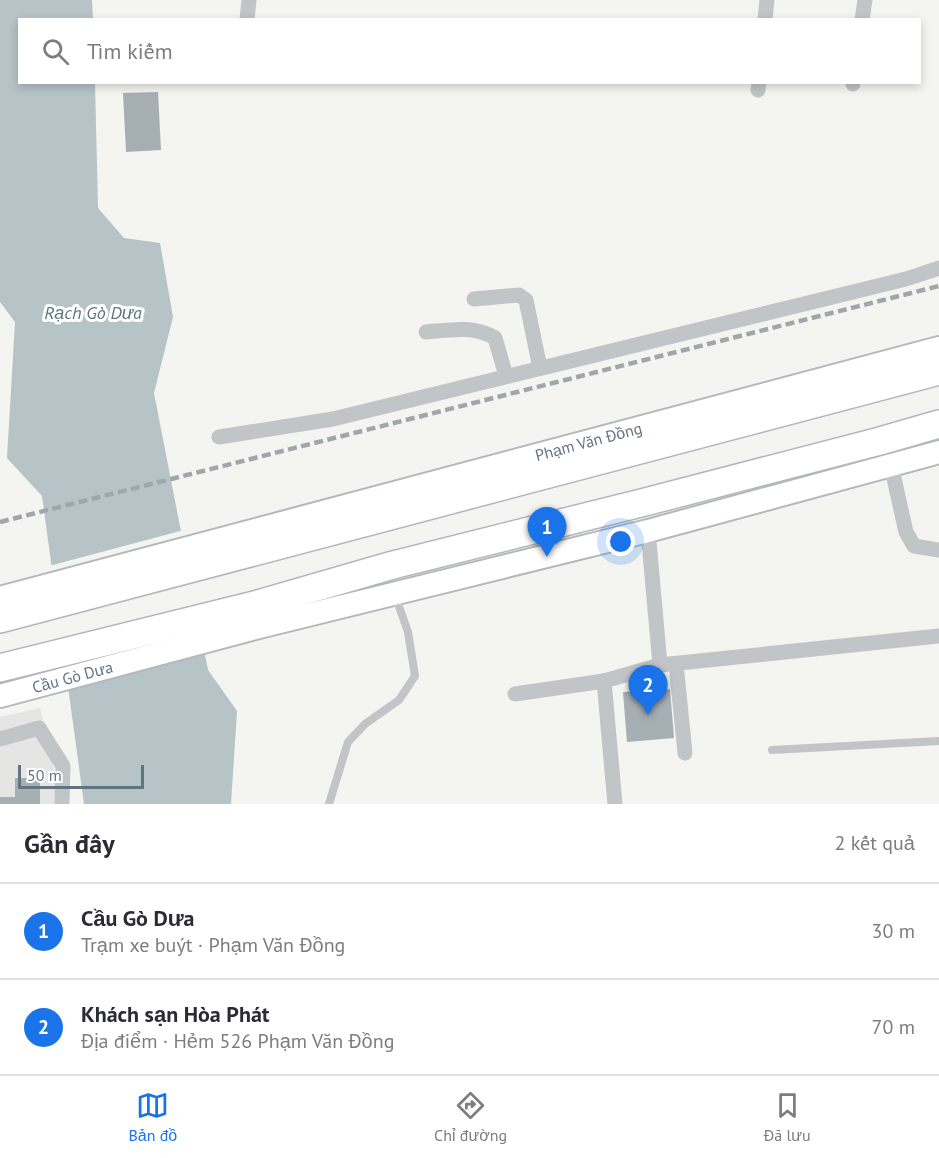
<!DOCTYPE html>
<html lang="vi">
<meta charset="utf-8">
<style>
:root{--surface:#fff;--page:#f7f7f7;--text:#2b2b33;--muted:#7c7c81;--line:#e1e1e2;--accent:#1a73e8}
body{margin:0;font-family:"PT Sans",sans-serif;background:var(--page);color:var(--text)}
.scale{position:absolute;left:18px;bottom:15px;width:126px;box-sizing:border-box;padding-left:6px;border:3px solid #627482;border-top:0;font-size:16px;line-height:21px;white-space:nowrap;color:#627482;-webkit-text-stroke:4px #fff;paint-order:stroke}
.you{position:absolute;left:621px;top:542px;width:21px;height:21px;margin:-15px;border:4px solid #fff;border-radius:50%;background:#1a73e8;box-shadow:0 0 0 9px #1a73e833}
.badge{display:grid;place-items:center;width:39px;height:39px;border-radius:50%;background:var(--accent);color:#fff;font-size:20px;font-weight:700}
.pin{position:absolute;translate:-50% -50px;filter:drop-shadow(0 2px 3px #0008)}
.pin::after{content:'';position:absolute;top:32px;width:21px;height:18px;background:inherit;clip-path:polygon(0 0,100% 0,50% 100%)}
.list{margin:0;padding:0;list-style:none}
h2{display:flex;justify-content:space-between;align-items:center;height:78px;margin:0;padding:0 24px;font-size:26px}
h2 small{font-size:20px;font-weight:400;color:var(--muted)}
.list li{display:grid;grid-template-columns:39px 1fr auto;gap:18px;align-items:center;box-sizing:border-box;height:96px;padding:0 24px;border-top:2px solid var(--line)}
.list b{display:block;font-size:22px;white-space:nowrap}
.list p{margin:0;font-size:20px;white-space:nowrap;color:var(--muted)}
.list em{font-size:20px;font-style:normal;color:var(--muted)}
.icon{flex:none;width:33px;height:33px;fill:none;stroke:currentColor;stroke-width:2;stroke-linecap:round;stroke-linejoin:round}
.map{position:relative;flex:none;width:939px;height:804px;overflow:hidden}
.search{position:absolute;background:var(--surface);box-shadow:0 3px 9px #0003;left:18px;right:18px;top:18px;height:66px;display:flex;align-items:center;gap:15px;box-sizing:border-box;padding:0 21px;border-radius:0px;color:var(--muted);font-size:22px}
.sheet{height:270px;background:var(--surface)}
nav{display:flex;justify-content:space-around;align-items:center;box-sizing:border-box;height:84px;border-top:2px solid var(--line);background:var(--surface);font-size:16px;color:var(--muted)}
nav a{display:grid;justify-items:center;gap:3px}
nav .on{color:var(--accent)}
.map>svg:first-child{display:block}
.built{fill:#e5e6e4}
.water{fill:#b6c4c7}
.pier{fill:#f4f4f0}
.building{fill:#a6afb4}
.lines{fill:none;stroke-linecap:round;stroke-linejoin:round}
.primary-casing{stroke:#b4b8bc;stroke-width:26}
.highway-casing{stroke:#b4b7ba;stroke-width:30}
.lane{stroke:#c1c5c8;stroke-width:8}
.street{stroke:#c1c5c8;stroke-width:15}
.primary{stroke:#fff;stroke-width:22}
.highway{stroke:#fff;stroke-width:27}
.rail{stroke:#9fa6ac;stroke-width:4.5;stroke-dasharray:9 4.5;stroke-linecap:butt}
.labels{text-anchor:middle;stroke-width:6;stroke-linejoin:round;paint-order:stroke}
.street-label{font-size:16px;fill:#627482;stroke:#fff}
.water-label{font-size:18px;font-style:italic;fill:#5e777f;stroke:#fff}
</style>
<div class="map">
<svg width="939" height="804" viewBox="0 0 939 804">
<rect width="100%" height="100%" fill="#f4f4f0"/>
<path class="built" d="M40 708 62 804H0V717Z"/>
<path class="water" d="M0 0H92L93 19 20 20V82L95 83 98 208 124 238 160 243 173 317 154 393 208 670 237 711 231 804H84L42 496 7 458 15 322 0 302Z"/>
<path class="pier" d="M184 530 207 650 66 688 49 566Z"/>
<g class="building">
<path d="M158 92 161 150 126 152 123 93Z"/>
<path d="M670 689 674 738 627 742 623 692Z"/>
<path d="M15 778H40V804H0V797H15Z"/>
</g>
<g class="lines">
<g class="primary-casing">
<g id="primary">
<path id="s1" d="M0 598 939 348"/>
<path id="s2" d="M0 696 263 626 648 531 939 452"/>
</g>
</g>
<g class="highway-casing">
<g id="highway">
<path d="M0 619 939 371"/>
<path d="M0 668 258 604 393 565 645 502 880 441 939 424"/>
</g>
</g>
<g class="lane">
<path d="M772 750 939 741"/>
<path d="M329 804 348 742 365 724 399 700 415 676 408 632 395 595"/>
</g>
<g class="street">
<path d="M247 20 249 0"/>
<path d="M765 20 767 0"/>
<path d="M862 20 865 0"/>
<path d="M853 84V82"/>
<path d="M758 90 759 82"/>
<path d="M474 299 519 295 526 300 540 368"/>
<path d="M426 332C450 330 473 325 495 338L506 376"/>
<path d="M219 437 333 419 906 279 939 268"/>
<path d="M891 465 906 532 914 546 939 550"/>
<path d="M676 664 685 753"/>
<path d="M660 665 939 636"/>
<path d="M515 694 604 681"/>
<path d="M0 739 39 728 63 766 62 804"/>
<path d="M615 804 604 681 660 665 648 531"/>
</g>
<use href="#primary" class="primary"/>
<use href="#highway" class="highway"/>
<path class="rail" d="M0 522 939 286"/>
</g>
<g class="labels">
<g class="street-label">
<text dy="6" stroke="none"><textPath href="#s1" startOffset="609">Phạm Văn Đồng</textPath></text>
<text dy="6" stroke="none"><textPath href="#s2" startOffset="75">Cầu Gò Dưa</textPath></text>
</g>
<g class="water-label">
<text x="93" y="319">Rạch Gò Dưa</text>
</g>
</g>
</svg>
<div class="scale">50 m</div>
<div class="you"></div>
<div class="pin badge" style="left:547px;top:557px">1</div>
<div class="pin badge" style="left:648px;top:715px">2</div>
<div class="search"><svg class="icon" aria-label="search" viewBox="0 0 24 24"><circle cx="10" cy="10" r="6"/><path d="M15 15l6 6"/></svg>Tìm kiếm</div>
</div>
<section class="sheet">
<h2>Gần đây<small>2 kết quả</small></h2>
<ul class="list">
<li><span class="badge">1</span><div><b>Cầu Gò Dưa</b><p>Trạm xe buýt · Phạm Văn Đồng</p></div><em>30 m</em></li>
<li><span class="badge">2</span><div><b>Khách sạn Hòa Phát</b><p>Địa điểm · Hẻm 526 Phạm Văn Đồng</p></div><em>70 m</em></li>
</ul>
</section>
<nav>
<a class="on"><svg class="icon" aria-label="map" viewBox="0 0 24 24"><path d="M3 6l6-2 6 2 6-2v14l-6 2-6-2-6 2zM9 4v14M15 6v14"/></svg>Bản đồ</a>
<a><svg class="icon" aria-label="directions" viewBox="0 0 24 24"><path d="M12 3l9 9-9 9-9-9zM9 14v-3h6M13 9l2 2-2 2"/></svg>Chỉ đường</a>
<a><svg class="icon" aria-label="saved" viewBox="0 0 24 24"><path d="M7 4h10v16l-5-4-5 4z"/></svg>Đã lưu</a>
</nav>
